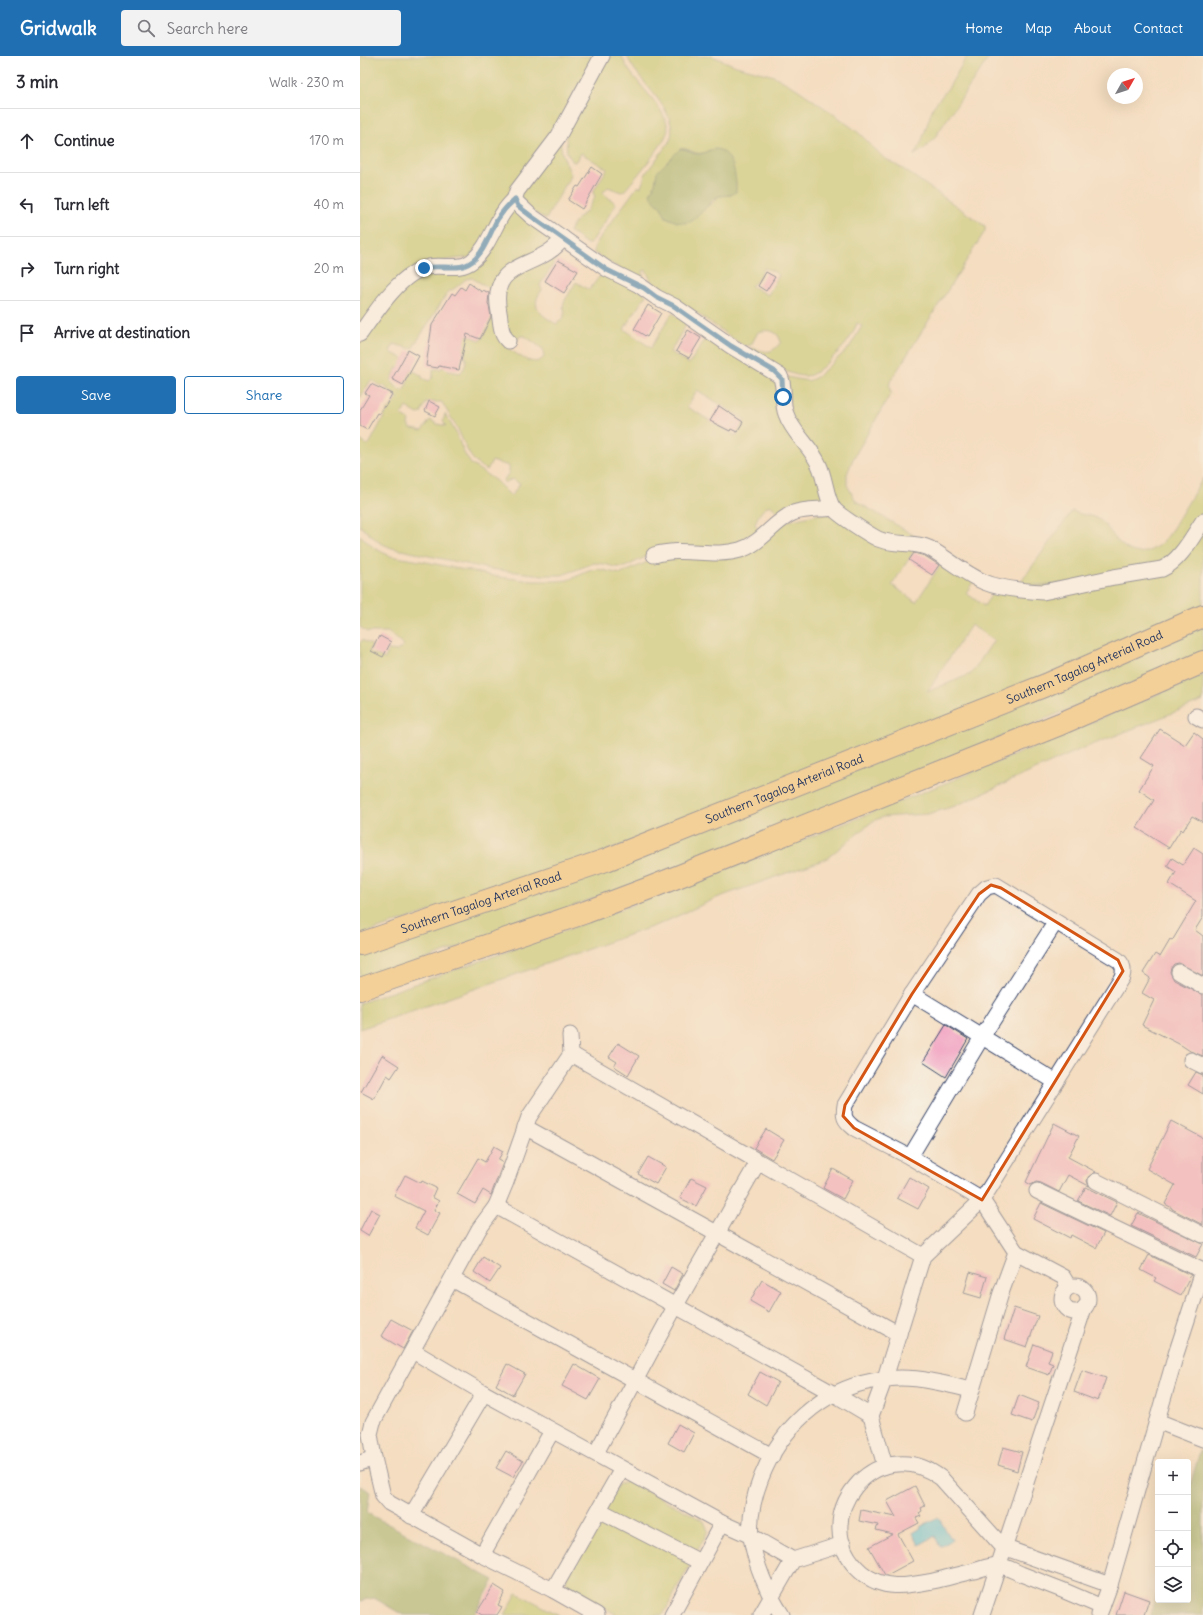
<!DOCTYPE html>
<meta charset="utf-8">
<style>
:root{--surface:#fff;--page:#f2f2f3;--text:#2b2b33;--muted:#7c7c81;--line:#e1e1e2;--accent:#1f6fb2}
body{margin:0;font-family:Delius,sans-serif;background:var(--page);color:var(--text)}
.controls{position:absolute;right:12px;bottom:12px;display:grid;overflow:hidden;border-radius:4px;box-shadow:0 4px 16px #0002}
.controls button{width:36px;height:36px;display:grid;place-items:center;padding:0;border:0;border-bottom:1px solid var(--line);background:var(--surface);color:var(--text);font:20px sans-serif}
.compass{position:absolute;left:747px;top:12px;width:36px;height:36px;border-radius:50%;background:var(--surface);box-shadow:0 4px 16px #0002;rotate:51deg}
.stop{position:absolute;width:12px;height:12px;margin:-9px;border:3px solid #1f6fb2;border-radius:50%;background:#fff}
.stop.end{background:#1f6fb2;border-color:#fff;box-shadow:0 1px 4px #0008}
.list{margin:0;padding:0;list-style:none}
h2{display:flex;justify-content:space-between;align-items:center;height:52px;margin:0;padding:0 16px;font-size:17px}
h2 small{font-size:13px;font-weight:400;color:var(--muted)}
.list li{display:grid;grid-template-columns:26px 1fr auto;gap:12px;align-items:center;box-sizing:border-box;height:64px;padding:0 16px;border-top:1px solid var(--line)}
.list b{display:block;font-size:15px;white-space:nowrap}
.list em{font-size:13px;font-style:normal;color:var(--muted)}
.actions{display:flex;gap:8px;padding:12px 16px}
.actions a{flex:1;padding:9px 0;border:1px solid var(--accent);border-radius:4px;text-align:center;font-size:14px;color:var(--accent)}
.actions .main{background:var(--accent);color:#fff}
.icon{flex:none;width:22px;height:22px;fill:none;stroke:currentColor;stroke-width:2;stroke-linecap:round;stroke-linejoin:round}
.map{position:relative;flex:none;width:843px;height:1559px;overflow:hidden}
header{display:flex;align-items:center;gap:24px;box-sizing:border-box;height:56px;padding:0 20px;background:var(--accent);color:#fff}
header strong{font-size:19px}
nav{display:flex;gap:22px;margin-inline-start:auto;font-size:14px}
.search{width:280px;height:36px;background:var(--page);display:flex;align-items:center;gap:10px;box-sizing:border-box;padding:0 14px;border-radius:4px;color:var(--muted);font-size:15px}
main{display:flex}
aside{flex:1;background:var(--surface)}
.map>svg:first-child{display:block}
.green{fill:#bdca6c;stroke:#6c7c65;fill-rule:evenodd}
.forest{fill:#96ae60;stroke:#586e5f}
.water{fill:#61c8de;stroke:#3e7c9e}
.building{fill:#f29fc0}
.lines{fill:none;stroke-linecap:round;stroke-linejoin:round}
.minor-casing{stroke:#3c496d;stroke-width:17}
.highway-casing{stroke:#3c496d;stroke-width:24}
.minor{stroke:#fff;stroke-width:15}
.highway{stroke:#f4c26a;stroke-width:22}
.route{stroke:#1f6fb2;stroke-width:5}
.marked{fill:none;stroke:#d45514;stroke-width:3;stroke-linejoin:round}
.labels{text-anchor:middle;stroke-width:3.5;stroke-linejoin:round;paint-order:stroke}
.street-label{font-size:12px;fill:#1b2f5e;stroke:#f7f3e8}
</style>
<header>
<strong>Gridwalk</strong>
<div class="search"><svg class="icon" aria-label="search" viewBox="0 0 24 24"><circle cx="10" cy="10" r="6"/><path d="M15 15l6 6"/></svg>Search here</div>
<nav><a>Home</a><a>Map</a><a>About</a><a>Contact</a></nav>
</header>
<main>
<aside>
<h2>3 min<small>Walk · 230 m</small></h2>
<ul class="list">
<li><svg class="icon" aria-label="ahead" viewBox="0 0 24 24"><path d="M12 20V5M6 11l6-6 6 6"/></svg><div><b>Continue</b></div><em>170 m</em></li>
<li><svg class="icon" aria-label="left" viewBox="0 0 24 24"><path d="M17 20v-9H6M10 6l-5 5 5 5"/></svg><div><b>Turn left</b></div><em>40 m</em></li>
<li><svg class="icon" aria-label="right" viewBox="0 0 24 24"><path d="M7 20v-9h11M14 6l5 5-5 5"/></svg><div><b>Turn right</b></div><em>20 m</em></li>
<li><svg class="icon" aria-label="arrive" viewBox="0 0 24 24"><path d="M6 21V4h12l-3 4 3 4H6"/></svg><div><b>Arrive at destination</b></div></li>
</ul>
<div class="actions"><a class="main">Save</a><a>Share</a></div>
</aside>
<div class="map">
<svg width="843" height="1559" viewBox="0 0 843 1559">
<rect width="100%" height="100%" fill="#f7f3e8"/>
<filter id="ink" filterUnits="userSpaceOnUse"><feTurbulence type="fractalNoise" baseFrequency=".025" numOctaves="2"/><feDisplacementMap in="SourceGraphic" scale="8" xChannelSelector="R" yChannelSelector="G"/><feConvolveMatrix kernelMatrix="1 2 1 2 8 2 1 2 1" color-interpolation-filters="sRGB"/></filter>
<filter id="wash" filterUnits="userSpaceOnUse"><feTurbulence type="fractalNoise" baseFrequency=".012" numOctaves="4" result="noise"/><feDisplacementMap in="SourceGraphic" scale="16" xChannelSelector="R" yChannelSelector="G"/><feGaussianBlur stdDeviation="0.9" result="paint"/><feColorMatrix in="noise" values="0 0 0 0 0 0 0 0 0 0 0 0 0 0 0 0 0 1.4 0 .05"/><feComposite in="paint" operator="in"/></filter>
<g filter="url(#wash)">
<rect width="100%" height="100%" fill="#f4ddc0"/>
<g class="green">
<path d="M0 0H238L214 44 111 201 70 206 0 272Z"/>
<path d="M245 0H262C266 13 276 23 284 33 292 42 307 60 308 73 308 84 273 125 264 135L261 136 248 131 243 136 244 138 255 147V150L231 187 227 188 209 175 219 161 226 156 235 141 233 136 247 113 221 97 217 105 213 106 207 97 206 77Z"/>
<path d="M267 0H352L376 10 414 20 437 33 482 64 500 78 524 102 543 113 625 170V175L530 326 529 331 531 337 493 403 487 418V429L496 445 565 486 533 484 483 456 431 362 427 321 448 325 457 321 489 292 502 270 497 267C492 282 484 291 472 302 466 308 459 315 451 319 435 325 403 303 390 294L392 292C407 296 411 299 421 286 418 274 408 273 398 276L391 289 384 290 318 244 310 246 293 229 286 214 283 215V226L234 197V192L237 186 277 131H281L286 117 310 85C321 55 277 26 267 0ZM320 93C332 91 335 103 349 94L373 109 376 129 371 139 359 140 351 148 317 166 306 161 301 151 290 138 295 128 297 116ZM404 212 411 214 419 219 408 239 391 230 397 225Z"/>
<path d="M607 0H630L573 84 564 93 554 99 561 87 573 51 589 31Z"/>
<path d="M200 84 202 97 211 119 186 163 170 154 159 138Z"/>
<path d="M151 153H155L197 186 196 188C176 203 139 207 136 236L112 222 106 223 95 232 88 236 52 293 34 288 30 295 32 297 48 305 46 310 62 320V322L69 325 73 321V313H79L84 311 88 315 100 317C109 309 107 297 100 289V286L107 279 120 284 122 283 132 262 136 258C138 273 139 279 150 290L149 293C159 299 174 313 184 301L183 293 165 280H160L156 286 153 287C143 267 128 231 154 215 160 211 169 209 177 205 185 201 193 195 201 191L203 192 180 229 182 234C168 251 183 260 196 268L203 263 205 255 203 251 204 246 216 226 229 234 239 221 245 217 257 224 274 229 286 239 264 273 291 292 312 257 327 267 310 296 329 308 348 279 412 319C423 330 418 347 423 361 430 375 441 386 451 398 461 412 466 431 468 448L461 450 441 452 421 458 410 449C402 453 397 460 395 469L401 474 399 479 390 486 372 493 325 491 302 493 265 511H255L244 508 234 507 202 519H183L130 513 32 492 20 487 0 470V384L7 389 10 387 26 357 38 342 23 329 21 330 11 324 0 342V284L29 244 47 227 66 218 84 213 99 214 110 211 125 196 141 165ZM37 311 50 318 46 330 43 335 38 333 31 325ZM337 334 385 364 376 380 327 351ZM66 346H82C86 354 91 361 95 368 105 385 107 405 127 414L132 405 149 410V417L143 425 145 427 152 423 160 428 151 440 136 425 111 408 104 397 95 375 85 358 83 365 86 370 77 368 70 364 62 375C56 373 51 375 48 369L49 364 41 359 46 351 58 358 61 357Z"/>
<path d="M843 422V461L810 505 711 527 658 530 712 455C721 460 732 458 741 465 746 469 750 476 754 481 772 503 790 501 808 480Z"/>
<path d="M465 457 556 492 532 529 556 546 581 508 640 534 790 519 843 470V552L688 620 244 796 0 879V587L2 584 12 589 9 596 25 603 28 594 37 595 44 589 28 576H7L0 571V479L14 492 30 500 66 506 139 521 172 525H197L208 524 229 515 238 513 261 518 296 502 365 500 423 466ZM613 526 632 538 624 550 606 537ZM611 569 634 584 611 618 567 636Z"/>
<path d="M843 570V598L367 794 0 927V897Z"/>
<path d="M843 619V645L719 694 595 750 568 758 536 760 523 761 513 765 466 803 359 841 300 868 0 973V947L183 883 471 773 643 704Z"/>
<path d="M267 1424 344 1465 348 1475 303 1559H257L207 1530 206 1522 258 1429Z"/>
<path d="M157 1537 199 1559H145Z"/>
</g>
<g class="forest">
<path d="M320 93C327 92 331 97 337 98 344 99 348 93 355 93 373 93 377 123 376 136L371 139 359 140 354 143 335 163 330 166 324 167 317 166 306 161 301 151 295 146 290 138 295 128 297 116Z"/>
<path d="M840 1395 843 1396V1559H790L798 1532V1544H828V1436Z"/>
<path d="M0 1430 10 1435 7 1457 134 1524 114 1559H43L14 1542 0 1545Z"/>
</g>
<path class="water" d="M578 1461 592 1484 580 1491 575 1480 559 1489 553 1477 561 1472 560 1471Z"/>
<g id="blocks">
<g class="building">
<path d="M232 111 242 118 222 153 208 144 217 130 219 131Z"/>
<path d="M198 204 218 215 204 237 185 225Z"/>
<path d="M406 216 415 221 406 235 398 230Z"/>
<path d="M109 227 122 236 123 234 129 237 128 248 129 249 131 261 120 283 107 278 99 314 79 310 78 312 66 310 72 269 92 237 95 239 101 231 105 234Z"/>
<path d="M288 249 301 257 287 281 274 273Z"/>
<path d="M328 274 341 282 329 302 316 295Z"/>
<path d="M48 294 59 300 43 329 32 323Z"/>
<path d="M11 328 32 338 25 351 24 350 19 358 17 357 7 374 0 370V354L9 339 5 337Z"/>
<path d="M69 345 80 351 75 360 65 355Z"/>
<path d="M359 350 383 366 377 376 371 373 370 375 350 365Z"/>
<path d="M554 497 565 500 579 509 572 519 549 504Z"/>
<path d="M20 580 31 586 23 601 11 595 17 583 18 584Z"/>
<path d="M800 673 825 689 834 676 843 683V766L832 760 823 775 821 773 809 792 777 772 794 744 779 734 794 710 781 702Z"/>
<path d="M834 792 843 798V861L835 874 843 880V920L819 907 814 908 811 912 810 916 814 924 843 939V1000L830 995 821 989 782 969 794 944 782 937 790 922 783 917 795 898 800 901 810 884 812 885 836 845 809 828 816 816 807 810 812 802 823 809Z"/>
<path d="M586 969 608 983 586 1021 563 1006Z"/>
<path d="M258 987 279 1000 268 1019 254 1010 257 1006 249 1001Z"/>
<path d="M22 999 39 1010 31 1022 27 1019 14 1043 1 1036Z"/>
<path d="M836 1016 843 1019V1038L828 1029Z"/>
<path d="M811 1065 843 1082V1169L812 1153V1152L805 1148 815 1129 787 1113Z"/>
<path d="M694 1067 719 1080 708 1101 736 1116 728 1121 727 1125 729 1130 708 1119 699 1136 681 1127 676 1126 671 1129 666 1126Z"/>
<path d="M406 1073 424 1084 412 1103 394 1092Z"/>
<path d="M134 1090 143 1095 138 1104 143 1107 131 1139 123 1134 115 1148 97 1138 118 1102 125 1106Z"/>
<path d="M288 1101 306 1111 296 1128 278 1118Z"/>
<path d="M473 1113 493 1124 483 1143 463 1132Z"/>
<path d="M45 1119 61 1127 62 1125 76 1132 72 1141 79 1145 74 1154 80 1157 68 1179 55 1172 64 1155 34 1140Z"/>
<path d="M549 1121 569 1133 558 1153 537 1142Z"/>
<path d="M331 1122 347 1130 336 1150 320 1142Z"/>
<path d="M726 1131 757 1146 750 1160 718 1145Z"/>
<path d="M681 1147 744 1177 736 1192 711 1179 710 1182 673 1163Z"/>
<path d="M11 1153 20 1158 8 1180 0 1175V1174Z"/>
<path d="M778 1157 843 1188 836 1201 771 1170Z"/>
<path d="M789 1199 831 1219 821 1239 794 1225 796 1222 781 1214Z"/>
<path d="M123 1201 140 1212 130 1227 114 1216Z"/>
<path d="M311 1211 323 1218 314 1235 302 1228Z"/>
<path d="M610 1216 627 1221 621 1242 604 1237Z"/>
<path d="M402 1224 421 1235 409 1256 390 1245Z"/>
<path d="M654 1252 678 1260 667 1291 644 1283Z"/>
<path d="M31 1263 53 1275 43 1293 21 1280Z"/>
<path d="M674 1288 692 1295 688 1306 693 1308 689 1319 666 1311Z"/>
<path d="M147 1308 165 1318 153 1339 136 1329Z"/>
<path d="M214 1308 240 1323 228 1344 202 1330Z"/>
<path d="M722 1314 746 1322 738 1345 714 1336Z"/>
<path d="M400 1316 418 1326 406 1349 388 1338Z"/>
<path d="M659 1339 679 1347 672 1366 652 1359Z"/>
<path d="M318 1368 334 1377 324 1396 308 1387Z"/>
<path d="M643 1391 662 1396 657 1415 638 1409Z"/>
<path d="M146 1395 163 1405 153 1421 136 1412Z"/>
<path d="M555 1430 565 1450 561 1452 562 1455 559 1457 561 1460 556 1462 559 1467 538 1478 553 1505 527 1519H525L509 1491 533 1478 516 1474 518 1469 499 1465 501 1454 536 1461 527 1445Z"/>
<path d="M134 1529 145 1536 138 1549 142 1551 137 1559H122L117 1556Z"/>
<path d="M764 1535 789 1544 784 1559H756Z"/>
</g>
</g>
</g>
<g filter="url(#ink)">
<use href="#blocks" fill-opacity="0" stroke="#3c496d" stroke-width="1"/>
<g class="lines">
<g class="minor-casing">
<g id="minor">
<path d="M242 0 198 81 157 135 155 141 156 146 171 160 247 213 279 229 296 241 314 250 371 290 420 320C426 331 421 346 426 358 433 378 451 390 459 409 465 421 466 442 473 452 478 459 510 479 518 483 535 490 553 485 569 492 587 502 605 518 624 526 638 532 667 535 683 536L754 521 802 513C821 504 832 481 843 465"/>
<path d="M0 278C15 257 41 216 68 211 82 208 100 215 112 205 132 189 135 160 155 143"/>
<path d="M148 285C140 278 141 267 139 256 128 201 181 215 203 182"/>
<path d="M294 499C323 490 353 502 380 494 401 488 413 466 433 457 446 452 460 454 473 452"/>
<path d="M836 660 843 664"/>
<path d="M819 916 843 930"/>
<path d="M552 938 696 1026"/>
<path d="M210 979 211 998 169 1061 146 1126 136 1150 119 1173 13 1366 10 1378 14 1402 23 1440 29 1447 122 1499 193 1534 237 1559"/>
<path d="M211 998 563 1200"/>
<path d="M831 1004 843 1010"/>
<path d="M165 1071 539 1278"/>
<path d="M550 1101 622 981 695 867"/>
<path d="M736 1125 843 1179"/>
<path d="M677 1135 843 1215 816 1298 750 1529 739 1559"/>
<path d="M136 1150 474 1338 511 1360"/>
<path d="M656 1196 703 1221 709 1231"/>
<path d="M92 1223 412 1400"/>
<circle cx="715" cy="1243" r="13"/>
<path d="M53 1295 124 1337 362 1467 391 1480 433 1504"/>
<path d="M797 1365 843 1383"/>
<path d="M236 1397 316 1249 398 1106"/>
<path d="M0 1407 14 1402"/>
<path d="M525 1410 511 1360 525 1322 563 1200 622 1144 762 921C764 914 764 909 758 904L636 829 627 831 619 838 552 938 485 1049C483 1061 484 1064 494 1072L550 1101 622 1144 656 1196 641 1237 605 1357"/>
<path d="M239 1454 340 1506"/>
<path d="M51 1460 124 1337"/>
<path d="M122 1499 192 1375"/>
<path d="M193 1534 262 1413"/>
<path d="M742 1551C715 1539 688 1528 661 1518 654 1515 645 1510 638 1509 631 1509 621 1513 614 1515 600 1518 587 1522 573 1525 547 1530 523 1535 501 1516 443 1465 516 1372 581 1422L643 1491 750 1529"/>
<path d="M312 1559 362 1467"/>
<path d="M401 1559 433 1504 483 1488"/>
<path d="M422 1559C407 1537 395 1507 391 1481 389 1461 394 1440 401 1422 421 1372 460 1335 512 1325 548 1317 576 1326 611 1334"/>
<path d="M622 1559 724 1252"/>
</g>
</g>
<g class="highway-casing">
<g id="highway">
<path id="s1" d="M0 888 246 804 686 629 843 560"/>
<path d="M0 933 226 856 287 833 700 668 843 606"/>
</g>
</g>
<use href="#minor" class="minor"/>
<use href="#highway" class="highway"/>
</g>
</g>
<g class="lines" filter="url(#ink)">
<path class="route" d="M64 212C77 209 91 213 103 210 122 205 129 179 137 164 142 156 148 149 155 143L158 150 171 160 247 214 284 232 296 241 314 250 371 290 414 315 422 323 423 341"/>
</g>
<path d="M0 0H843V1559H0ZM631 829 641 832 758 904 763 915 622 1144 494 1072 483 1060 485 1049 552 938 619 838Z" fill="#f4ddc0" fill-opacity=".55" fill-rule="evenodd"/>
<path class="marked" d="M631 829 641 832 758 904 763 915 622 1144 494 1072 483 1060 485 1049 552 938 619 838Z"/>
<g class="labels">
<g class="street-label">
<text dy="4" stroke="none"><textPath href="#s1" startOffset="776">Southern Tagalog Arterial Road</textPath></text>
<text dy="4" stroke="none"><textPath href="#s1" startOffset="452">Southern Tagalog Arterial Road</textPath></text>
<text dy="4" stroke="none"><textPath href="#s1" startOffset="128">Southern Tagalog Arterial Road</textPath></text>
</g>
</g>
</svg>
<div class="controls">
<button>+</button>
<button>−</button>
<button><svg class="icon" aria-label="locate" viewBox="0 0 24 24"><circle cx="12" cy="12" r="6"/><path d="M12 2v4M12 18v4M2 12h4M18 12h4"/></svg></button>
<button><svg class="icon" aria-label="layers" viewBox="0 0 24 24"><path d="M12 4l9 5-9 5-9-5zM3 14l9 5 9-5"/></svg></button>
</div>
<svg class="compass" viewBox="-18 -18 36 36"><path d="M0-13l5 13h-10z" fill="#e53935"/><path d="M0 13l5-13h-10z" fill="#7c7c81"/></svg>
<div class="stop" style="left:423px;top:341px"></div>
<div class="stop end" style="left:64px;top:212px"></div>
</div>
</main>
